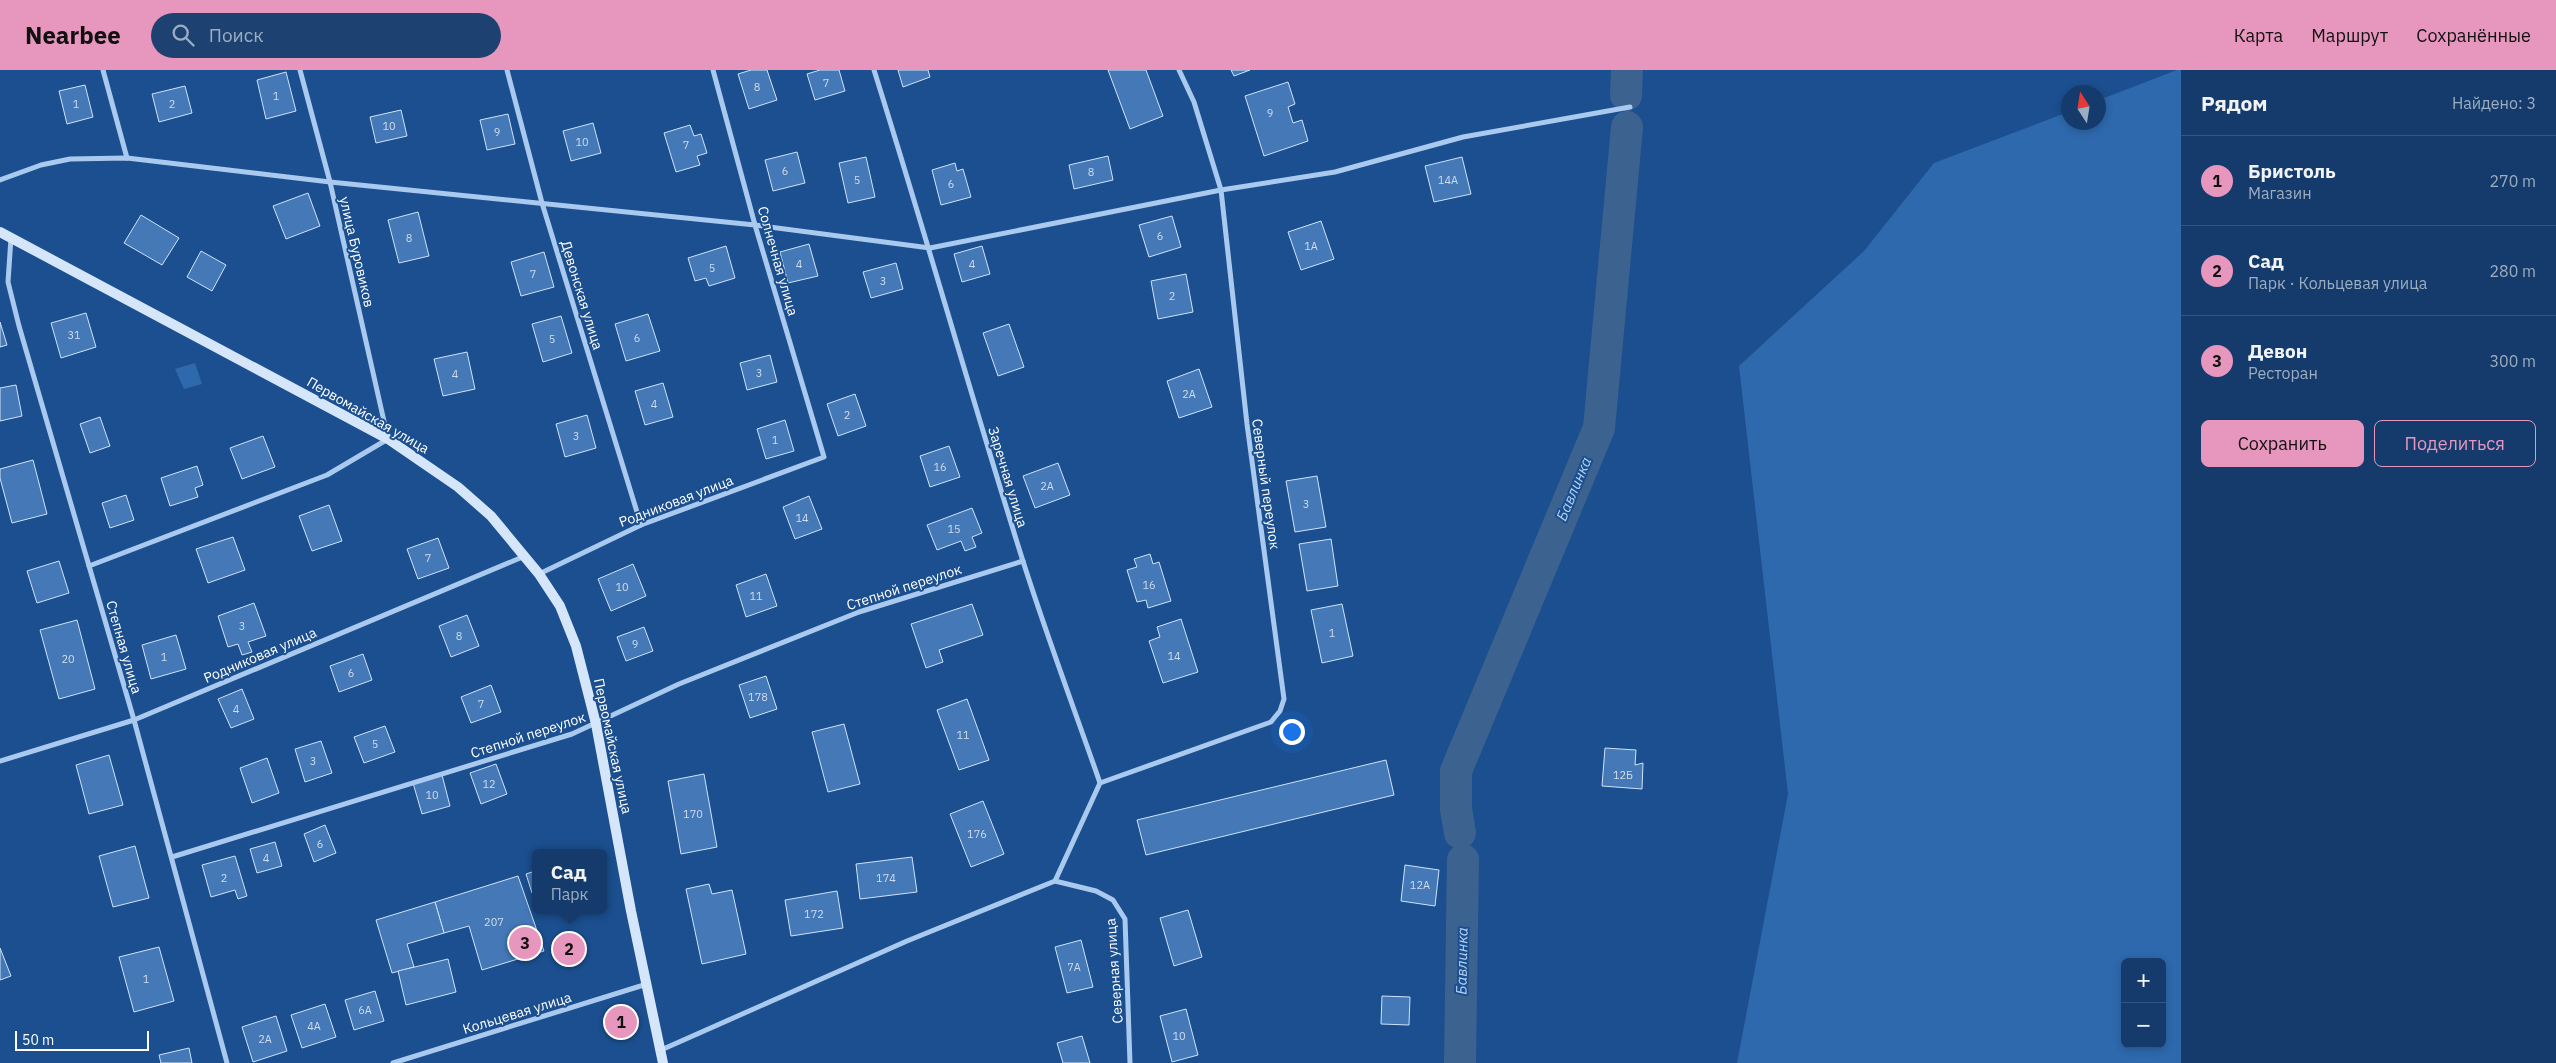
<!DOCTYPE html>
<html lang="ru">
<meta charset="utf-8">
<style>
:root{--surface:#143b6b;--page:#1d4271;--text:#f1f3f6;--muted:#9dadc1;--line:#33557e;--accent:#e797bd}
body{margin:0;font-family:"IBM Plex Sans",sans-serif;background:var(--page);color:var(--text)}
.controls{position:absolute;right:15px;bottom:15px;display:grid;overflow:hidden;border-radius:8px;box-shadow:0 2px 8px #0003}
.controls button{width:45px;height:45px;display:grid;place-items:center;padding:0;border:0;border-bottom:1px solid var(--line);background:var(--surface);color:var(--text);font:25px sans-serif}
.compass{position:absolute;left:2061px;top:15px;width:45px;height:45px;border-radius:50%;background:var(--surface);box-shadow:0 2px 8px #0003;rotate:348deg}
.scale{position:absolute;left:15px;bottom:12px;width:134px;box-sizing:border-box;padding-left:5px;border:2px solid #fff;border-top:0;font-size:14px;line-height:18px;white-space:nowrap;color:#fff;-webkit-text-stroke:4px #1b4f8f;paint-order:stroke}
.you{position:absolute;left:1291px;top:661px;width:18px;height:18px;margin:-12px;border:4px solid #fff;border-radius:50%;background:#1a73e8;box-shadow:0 0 0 8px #1a73e833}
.badge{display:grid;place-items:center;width:32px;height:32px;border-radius:50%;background:var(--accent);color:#111;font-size:16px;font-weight:700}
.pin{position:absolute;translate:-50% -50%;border:2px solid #fff;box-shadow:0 1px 5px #0006}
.popup{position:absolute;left:532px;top:779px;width:75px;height:65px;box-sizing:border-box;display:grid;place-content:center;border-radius:8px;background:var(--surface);filter:drop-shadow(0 1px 4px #0005);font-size:16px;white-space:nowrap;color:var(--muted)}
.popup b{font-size:19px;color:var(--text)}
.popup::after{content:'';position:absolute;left:50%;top:100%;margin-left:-10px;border:10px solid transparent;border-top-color:var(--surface)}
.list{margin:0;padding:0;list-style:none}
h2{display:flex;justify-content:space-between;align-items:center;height:65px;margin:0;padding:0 20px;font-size:21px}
h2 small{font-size:16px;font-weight:400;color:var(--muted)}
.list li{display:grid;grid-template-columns:32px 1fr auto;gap:15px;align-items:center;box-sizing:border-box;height:90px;padding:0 20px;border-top:1px solid var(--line)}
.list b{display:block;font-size:19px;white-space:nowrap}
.list p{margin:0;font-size:16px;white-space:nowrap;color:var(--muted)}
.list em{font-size:16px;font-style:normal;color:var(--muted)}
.actions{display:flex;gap:10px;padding:15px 20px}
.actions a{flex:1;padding:11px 0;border:1px solid var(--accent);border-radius:8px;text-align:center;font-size:18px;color:var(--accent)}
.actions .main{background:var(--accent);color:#111}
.icon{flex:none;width:28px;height:28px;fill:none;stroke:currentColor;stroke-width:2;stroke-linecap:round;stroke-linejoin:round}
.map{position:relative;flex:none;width:2181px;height:993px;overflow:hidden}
header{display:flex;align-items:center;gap:30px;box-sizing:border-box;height:70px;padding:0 25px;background:var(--accent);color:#111}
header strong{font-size:24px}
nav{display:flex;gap:28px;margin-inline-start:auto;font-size:18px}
.search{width:350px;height:45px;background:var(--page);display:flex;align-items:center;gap:12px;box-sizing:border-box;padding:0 18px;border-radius:28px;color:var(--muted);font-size:19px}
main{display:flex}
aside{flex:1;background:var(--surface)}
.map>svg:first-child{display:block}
.green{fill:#2e69ad;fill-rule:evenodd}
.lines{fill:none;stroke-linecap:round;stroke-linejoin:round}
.river{stroke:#3c6290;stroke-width:32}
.building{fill:#4478b7;stroke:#cfe3fa}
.street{stroke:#a9c9ee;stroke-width:5}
.secondary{stroke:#d6e6fa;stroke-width:10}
.labels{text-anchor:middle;stroke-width:4;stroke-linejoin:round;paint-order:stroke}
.number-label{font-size:11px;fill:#d0dded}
.street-label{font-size:14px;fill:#fff;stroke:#1b4f8f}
.water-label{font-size:15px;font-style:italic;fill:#b5d3f5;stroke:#1b4f8f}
</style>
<header>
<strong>Nearbee</strong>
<div class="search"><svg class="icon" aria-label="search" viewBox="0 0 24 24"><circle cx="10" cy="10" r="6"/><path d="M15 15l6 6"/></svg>Поиск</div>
<nav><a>Карта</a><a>Маршрут</a><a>Сохранённые</a></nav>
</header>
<main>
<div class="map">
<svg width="2181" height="993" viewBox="0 0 2181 993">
<rect width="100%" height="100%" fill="#1b4f8f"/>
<g class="green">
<path d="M2177 0H2181V993H1737L1788 724 1739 296 1864 181 1934 93 2068 42V52H2098L2099 30ZM2125 892H2162V974H2125Z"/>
<path d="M195 293 202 314 184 319 175 299Z"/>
</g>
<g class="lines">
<g class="river">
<path d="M1626 25 1627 0"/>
<path d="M1460 763 1456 739V701L1599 358 1627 57"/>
<path d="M1460 993 1463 790"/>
</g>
</g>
<g class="building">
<path d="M751 0H767L777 30 749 39 738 4Z"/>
<path d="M820 0H839L845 21 815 30 807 4Z"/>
<path d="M898 0H928L930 7 903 17Z"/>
<path d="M1108 0H1146L1163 46 1130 59Z"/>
<path d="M1231 0H1250L1234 6Z"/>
<path d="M286 2 296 41 266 49 257 10Z"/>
<path d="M1288 12 1295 34 1288 37 1293 53 1302 50 1308 71 1264 86 1245 26Z"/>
<path d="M85 15 93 47 67 54 59 21Z"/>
<path d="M185 16 192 43 159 52 152 24Z"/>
<path d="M401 40 407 66 376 73 370 47Z"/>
<path d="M508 44 515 74 487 80 480 50Z"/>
<path d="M593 53 601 83 571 91 563 61Z"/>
<path d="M690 55 694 66 701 64 707 83 697 86 700 95 676 102 664 63Z"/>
<path d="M797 82 805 113 773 121 765 90Z"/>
<path d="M1108 86 1113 110 1074 119 1069 95Z"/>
<path d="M866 87 875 127 848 133 839 93Z"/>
<path d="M1462 87 1471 124 1434 132 1425 96Z"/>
<path d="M955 93 957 101 963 99 971 127 941 135 932 100Z"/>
<path d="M308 123 320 156 286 169 273 136Z"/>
<path d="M418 142 429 186 399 193 388 150Z"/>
<path d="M141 145 179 168 162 195 124 173Z"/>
<path d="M1172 146 1181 177 1149 187 1139 155Z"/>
<path d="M1321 151 1334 189 1301 200 1288 162Z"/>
<path d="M809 174 818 206 788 213 780 182Z"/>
<path d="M726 176 735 208 709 216 706 208 695 211 688 188Z"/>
<path d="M982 176 990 204 962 212 954 184Z"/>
<path d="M201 181 226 195 212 221 187 207Z"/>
<path d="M544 182 554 217 521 226 511 192Z"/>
<path d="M896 193 903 219 871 228 863 202Z"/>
<path d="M1186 204 1193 242 1158 249 1151 211Z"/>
<path d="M86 243 96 277 61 288 51 253Z"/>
<path d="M648 244 660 281 626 291 615 254Z"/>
<path d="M561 246 572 283 543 292 532 254Z"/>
<path d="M0 252 7 275 0 277Z"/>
<path d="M1009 254 1024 297 998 306 983 263Z"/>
<path d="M467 282 475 319 443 326 434 289Z"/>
<path d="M770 285 777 312 747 320 740 293Z"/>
<path d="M1199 299 1212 337 1179 348 1167 311Z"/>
<path d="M663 313 673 347 645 355 635 321Z"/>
<path d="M16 315 22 346 0 351V318Z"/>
<path d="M855 324 866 356 838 366 827 334Z"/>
<path d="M587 345 596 378 565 387 556 354Z"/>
<path d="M100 347 110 376 90 383 80 354Z"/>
<path d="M785 350 794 381 766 389 757 359Z"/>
<path d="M263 366 275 397 242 409 230 378Z"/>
<path d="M949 376 960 407 930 417 920 386Z"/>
<path d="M33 390 47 444 12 453 0 408V399Z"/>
<path d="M1058 393 1070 425 1035 438 1023 406Z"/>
<path d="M197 396 203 415 195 418 198 427 170 436 161 408Z"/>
<path d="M1317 406 1326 457 1295 462 1286 411Z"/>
<path d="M126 425 134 450 110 458 102 433Z"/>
<path d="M809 426 822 459 795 469 783 437Z"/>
<path d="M329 435 342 471 312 481 299 446Z"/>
<path d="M972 438 982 463 972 467 976 477 965 481 961 471 937 480 927 455Z"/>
<path d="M233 467 245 500 208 513 196 479Z"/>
<path d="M438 468 449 498 418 509 407 479Z"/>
<path d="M1331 469 1338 516 1307 521 1299 474Z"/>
<path d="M1150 484 1153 494 1159 492 1171 531 1148 538 1146 530 1137 532 1127 500 1137 497 1134 489Z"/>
<path d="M59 491 69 523 37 533 27 501Z"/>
<path d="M633 494 646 526 611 541 598 509Z"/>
<path d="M766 504 777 536 746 547 736 515Z"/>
<path d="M254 533 266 566 248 572 252 582 242 585 238 574 228 577 218 546Z"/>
<path d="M972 534 983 565 939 580 943 592 926 598 911 554Z"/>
<path d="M1342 534 1353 586 1322 593 1311 540Z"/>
<path d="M467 545 479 576 451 587 439 556Z"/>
<path d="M1181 549 1198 602 1163 613 1149 571 1160 567 1157 557Z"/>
<path d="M77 550 95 619 59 629 40 560Z"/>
<path d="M644 557 653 581 626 591 617 567Z"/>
<path d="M176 565 186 599 151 609 142 575Z"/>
<path d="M363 584 372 610 339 622 330 596Z"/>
<path d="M766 606 777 639 750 648 739 615Z"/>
<path d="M491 615 501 642 471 653 461 627Z"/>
<path d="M242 619 254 649 231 658 218 629Z"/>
<path d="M967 629 989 690 959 700 937 640Z"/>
<path d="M844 654 860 714 828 722 812 662Z"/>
<path d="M385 656 395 682 364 693 354 667Z"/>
<path d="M321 671 332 703 305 712 295 679Z"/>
<path d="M1605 678 1636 680 1635 695 1643 693 1642 719 1602 716Z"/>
<path d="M109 685 123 735 89 744 76 695Z"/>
<path d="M267 688 279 723 252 733 240 698Z"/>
<path d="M1386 690 1394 725 1146 785 1137 750Z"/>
<path d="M496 694 507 724 481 734 470 703Z"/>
<path d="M704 704 717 777 681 784 668 711Z"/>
<path d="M442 705 450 736 422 744 413 713Z"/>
<path d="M983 731 1004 784 971 797 950 744Z"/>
<path d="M325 755 336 783 314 792 304 764Z"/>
<path d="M275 772 282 796 257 803 250 779Z"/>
<path d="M135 776 149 828 113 837 99 786Z"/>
<path d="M235 786 247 826 238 829 235 820 211 827 202 795Z"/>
<path d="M912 787 917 822 860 829 856 794Z"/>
<path d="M1405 795 1439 800 1435 836 1401 831Z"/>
<path d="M535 801V822L532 823 526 804Z"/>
<path d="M518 806 544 881 482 900 469 856 444 863 435 832Z"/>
<path d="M709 814 712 824 732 820 746 884 702 894 686 819Z"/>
<path d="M837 821 843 858 791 866 785 830Z"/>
<path d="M435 832 444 863 407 874 414 897 392 903 376 850Z"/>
<path d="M1188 840 1202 887 1174 896 1160 848Z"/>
<path d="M1081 870 1093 917 1067 923 1055 877Z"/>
<path d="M159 877 174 931 134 942 119 887Z"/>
<path d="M0 878 11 906 0 910Z"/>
<path d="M448 889 456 922 406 935 398 901Z"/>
<path d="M375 921 384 951 354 960 345 930Z"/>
<path d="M1382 926 1410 927 1409 955 1381 954Z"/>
<path d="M325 934 336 967 302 978 291 945Z"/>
<path d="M1186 939 1198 985 1172 992 1160 946Z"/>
<path d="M276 946 287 981 253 992 242 957Z"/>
<path d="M1082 966 1090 993H1063L1057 973Z"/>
<path d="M189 978 192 993H161L159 985Z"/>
</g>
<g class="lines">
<g class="street">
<path d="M103 0 127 88"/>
<path d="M507 0 542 133 641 455"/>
<path d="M874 0C925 162 971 326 1022 488 1046 564 1074 638 1100 713L1055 811"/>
<path d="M0 110 41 95 70 89 127 88 330 112 755 155 930 178 1221 120 1335 102 1463 67 1630 37"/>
<path d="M11 168 8 212 19 256 134 650 227 993"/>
<path d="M89 496 327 405 388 369 330 112 300 0"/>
<path d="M539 504 641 455 824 387 755 155 713 0"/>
<path d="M0 691 134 650 525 486"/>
<path d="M1100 713 1271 652 1280 641 1284 629 1247 354 1221 120 1194 32 1179 0"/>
<path d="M172 787 572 664 679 614 859 542 1023 491"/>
<path d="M661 980 907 871 1055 811 1096 821 1113 830 1125 849 1130 993"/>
<path d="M393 993 647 914"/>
</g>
<path class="secondary" d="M0 162 388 369 458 417 491 446 539 504 560 536 576 576 596 654 631 841 663 993"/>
</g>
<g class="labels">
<g class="number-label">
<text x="826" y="17">7</text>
<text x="757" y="21">8</text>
<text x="276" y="30">1</text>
<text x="76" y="38">1</text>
<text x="172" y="38">2</text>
<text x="1270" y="47">9</text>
<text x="389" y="60">10</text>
<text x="497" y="66">9</text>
<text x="582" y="76">10</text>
<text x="686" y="79">7</text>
<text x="785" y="105">6</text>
<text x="1091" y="106">8</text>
<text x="857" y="114">5</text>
<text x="1448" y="114">14А</text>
<text x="951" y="118">6</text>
<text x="1160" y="170">6</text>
<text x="409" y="172">8</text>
<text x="1311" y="180">1А</text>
<text x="799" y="198">4</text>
<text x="972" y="198">4</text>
<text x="712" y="202">5</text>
<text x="533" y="208">7</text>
<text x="883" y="215">3</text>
<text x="1172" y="230">2</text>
<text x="74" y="269">31</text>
<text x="637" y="272">6</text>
<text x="552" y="273">5</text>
<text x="759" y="307">3</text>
<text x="455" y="308">4</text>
<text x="1189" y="328">2А</text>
<text x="654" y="338">4</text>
<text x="847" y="349">2</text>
<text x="576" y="370">3</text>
<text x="775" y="374">1</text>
<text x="940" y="401">16</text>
<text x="1047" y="420">2А</text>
<text x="1306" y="438">3</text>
<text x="802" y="452">14</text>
<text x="954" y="463">15</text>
<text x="428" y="492">7</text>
<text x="1149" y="519">16</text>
<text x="622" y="521">10</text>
<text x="756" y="530">11</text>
<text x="242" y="560">3</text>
<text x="1332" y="567">1</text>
<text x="459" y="570">8</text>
<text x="635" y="578">9</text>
<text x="1174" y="590">14</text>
<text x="164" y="591">1</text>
<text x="68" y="593">20</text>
<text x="351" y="607">6</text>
<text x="758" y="631">178</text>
<text x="481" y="638">7</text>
<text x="236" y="643">4</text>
<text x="963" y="669">11</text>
<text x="375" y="678">5</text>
<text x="313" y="695">3</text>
<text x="1623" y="709">12Б</text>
<text x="489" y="718">12</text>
<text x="432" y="729">10</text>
<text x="693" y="748">170</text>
<text x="977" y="768">176</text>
<text x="320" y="778">6</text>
<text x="266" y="792">4</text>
<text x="224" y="812">2</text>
<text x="886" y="812">174</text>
<text x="1420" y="819">12А</text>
<text x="814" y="848">172</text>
<text x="494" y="856">207</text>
<text x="1074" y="901">7А</text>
<text x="146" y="913">1</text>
<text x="365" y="944">6А</text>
<text x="314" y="960">4А</text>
<text x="1179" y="970">10</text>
<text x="265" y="973">2А</text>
</g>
<g class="street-label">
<text transform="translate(357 182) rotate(77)" y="5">улица Буровиков</text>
<text transform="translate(778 191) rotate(74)" y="5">Солнечная улица</text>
<text transform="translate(582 225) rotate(73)" y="5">Девонская улица</text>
<text transform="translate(368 345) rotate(30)" y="5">Первомайская улица</text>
<text transform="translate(1008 407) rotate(73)" y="5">Заречная улица</text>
<text transform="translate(1266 414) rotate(82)" y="5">Северный переулок</text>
<text transform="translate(676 431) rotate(-21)" y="5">Родниковая улица</text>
<text transform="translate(904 517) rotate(-18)" y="5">Степной переулок</text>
<text transform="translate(124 577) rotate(74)" y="5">Степная улица</text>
<text transform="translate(260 585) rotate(-23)" y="5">Родниковая улица</text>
<text transform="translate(528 665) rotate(-18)" y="5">Степной переулок</text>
<text transform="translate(613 676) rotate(78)" y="5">Первомайская улица</text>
<text transform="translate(1114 901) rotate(-94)" y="5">Северная улица</text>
<text transform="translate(517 943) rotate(-17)" y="5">Кольцевая улица</text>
</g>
<g class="water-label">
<text transform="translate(1574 419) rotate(-67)" y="5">Бавлинка</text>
<text transform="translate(1462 891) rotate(-89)" y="5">Бавлинка</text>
</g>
</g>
</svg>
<div class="controls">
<button>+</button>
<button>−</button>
</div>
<svg class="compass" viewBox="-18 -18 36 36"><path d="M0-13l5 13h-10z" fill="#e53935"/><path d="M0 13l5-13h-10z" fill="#9dadc1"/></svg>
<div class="scale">50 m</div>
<div class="you"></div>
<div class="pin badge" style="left:621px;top:952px">1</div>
<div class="pin badge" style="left:569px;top:879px">2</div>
<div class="popup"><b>Сад</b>Парк</div>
<div class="pin badge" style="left:525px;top:873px">3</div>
</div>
<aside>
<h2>Рядом<small>Найдено: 3</small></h2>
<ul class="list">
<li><span class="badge">1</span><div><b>Бристоль</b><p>Магазин</p></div><em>270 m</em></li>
<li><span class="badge">2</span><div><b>Сад</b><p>Парк · Кольцевая улица</p></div><em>280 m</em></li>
<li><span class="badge">3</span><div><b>Девон</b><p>Ресторан</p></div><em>300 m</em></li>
</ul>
<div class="actions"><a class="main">Сохранить</a><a>Поделиться</a></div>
</aside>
</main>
